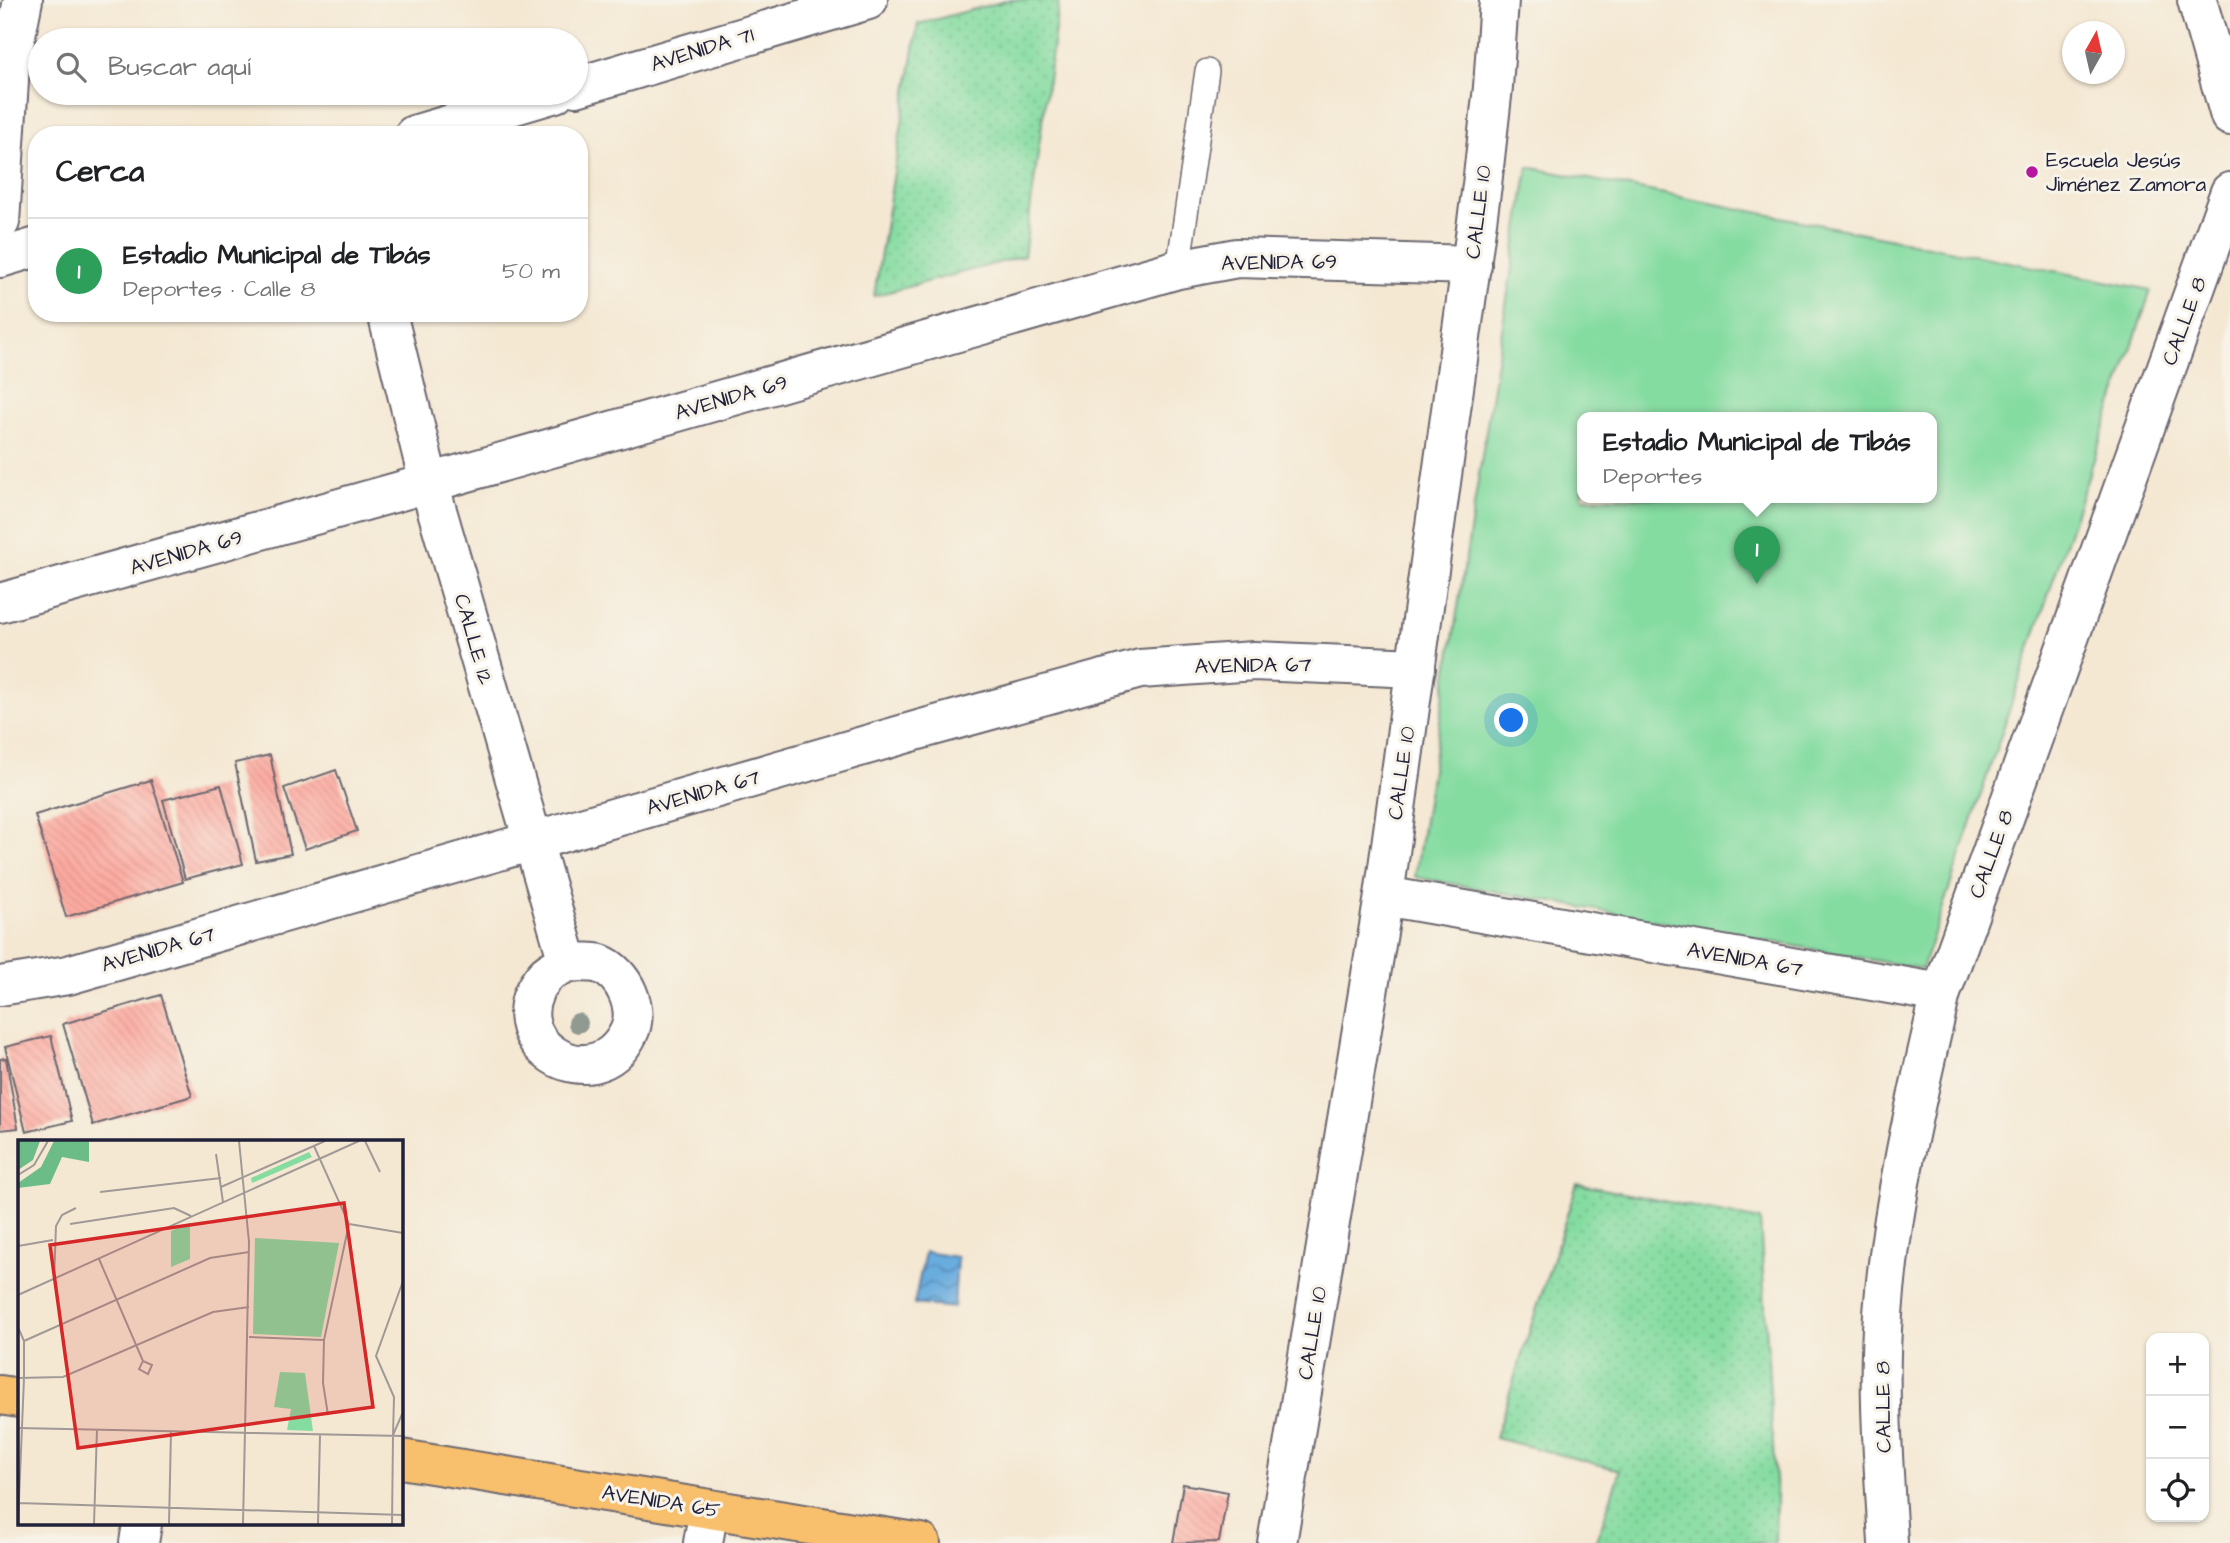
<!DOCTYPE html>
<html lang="es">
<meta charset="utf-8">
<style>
:root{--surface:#fff;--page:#f2f2f2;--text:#202124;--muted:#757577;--line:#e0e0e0;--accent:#d93025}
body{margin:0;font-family:"Architects Daughter",sans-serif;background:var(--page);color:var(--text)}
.controls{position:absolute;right:21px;bottom:21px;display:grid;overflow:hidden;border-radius:14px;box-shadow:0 2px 5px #0004}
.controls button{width:63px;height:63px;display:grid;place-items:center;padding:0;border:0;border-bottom:2px solid var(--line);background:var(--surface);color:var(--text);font:35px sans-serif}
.compass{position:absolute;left:2062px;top:21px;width:63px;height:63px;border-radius:50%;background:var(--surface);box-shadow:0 2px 5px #0004;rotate:8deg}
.you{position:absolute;left:1512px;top:721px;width:24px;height:24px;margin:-18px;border:5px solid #fff;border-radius:50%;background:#1a73e8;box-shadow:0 0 0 10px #1a73e833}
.badge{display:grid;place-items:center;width:46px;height:46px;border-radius:50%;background:var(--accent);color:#fff;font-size:23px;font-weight:700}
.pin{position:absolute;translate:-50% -58px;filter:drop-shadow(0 2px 4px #0008)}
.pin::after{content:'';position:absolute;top:37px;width:24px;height:21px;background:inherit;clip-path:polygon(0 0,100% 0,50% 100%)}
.popup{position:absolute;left:1577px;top:412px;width:360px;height:91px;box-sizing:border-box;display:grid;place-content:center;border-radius:14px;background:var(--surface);filter:drop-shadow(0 2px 5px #0005);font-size:23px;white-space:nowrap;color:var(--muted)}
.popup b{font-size:26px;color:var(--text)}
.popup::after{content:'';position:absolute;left:50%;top:100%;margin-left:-14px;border:14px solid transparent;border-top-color:var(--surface)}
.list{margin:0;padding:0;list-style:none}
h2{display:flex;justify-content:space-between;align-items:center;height:91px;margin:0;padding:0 28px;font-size:30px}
h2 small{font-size:23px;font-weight:400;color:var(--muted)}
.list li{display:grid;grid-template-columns:46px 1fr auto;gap:21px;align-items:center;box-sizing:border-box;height:105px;padding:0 28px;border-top:2px solid var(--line)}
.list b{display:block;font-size:26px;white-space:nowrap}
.list p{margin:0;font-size:23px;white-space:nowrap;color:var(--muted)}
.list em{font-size:23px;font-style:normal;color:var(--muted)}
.icon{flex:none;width:38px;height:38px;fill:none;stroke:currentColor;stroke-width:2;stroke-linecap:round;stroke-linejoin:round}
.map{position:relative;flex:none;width:2230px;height:1543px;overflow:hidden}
.search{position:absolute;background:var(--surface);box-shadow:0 2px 5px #0004;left:28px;top:28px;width:560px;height:77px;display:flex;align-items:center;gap:18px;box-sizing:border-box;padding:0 24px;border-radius:38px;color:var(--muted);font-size:26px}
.panel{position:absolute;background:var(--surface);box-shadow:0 2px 5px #0004;left:28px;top:126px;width:560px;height:196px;border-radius:28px}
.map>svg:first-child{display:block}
.park{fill:url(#park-dots);stroke:#547f6e;stroke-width:2}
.pitch{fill:#85dca1;stroke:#547f6e;stroke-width:2;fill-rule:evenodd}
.water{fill:url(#water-waves);stroke:#46678c;stroke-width:2}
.building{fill:url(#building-back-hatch)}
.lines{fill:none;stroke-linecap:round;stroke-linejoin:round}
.service-casing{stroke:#6c6770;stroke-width:26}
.minor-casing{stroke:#6c6770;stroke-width:42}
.primary-casing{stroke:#6c6770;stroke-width:42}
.service{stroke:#fff;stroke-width:23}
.minor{stroke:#fff;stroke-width:38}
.primary{stroke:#f8bf6c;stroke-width:38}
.tree{fill:#919a90}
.poi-dot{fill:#b5179e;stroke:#f7f3e8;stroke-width:2.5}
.labels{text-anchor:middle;stroke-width:6;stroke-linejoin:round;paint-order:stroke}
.street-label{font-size:21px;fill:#22223b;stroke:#f7f3e8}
.poi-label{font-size:21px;fill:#22223b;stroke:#f7f3e8;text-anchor:start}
.inset-road{fill:none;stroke:#a09996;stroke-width:2}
.view{fill:#d62828;fill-opacity:0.15;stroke:#d62828;stroke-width:3.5}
.inset-edge{fill:none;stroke:#22223b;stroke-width:3.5}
</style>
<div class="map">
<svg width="2230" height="1543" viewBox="0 0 2230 1543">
<defs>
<pattern id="park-dots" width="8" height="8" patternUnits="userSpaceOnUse" patternTransform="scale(1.75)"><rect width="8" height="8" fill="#85dca1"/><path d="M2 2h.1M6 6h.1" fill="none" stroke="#73bc8c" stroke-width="1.8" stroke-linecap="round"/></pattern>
<pattern id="water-waves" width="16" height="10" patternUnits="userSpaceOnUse" patternTransform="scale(1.75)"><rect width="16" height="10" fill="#69acde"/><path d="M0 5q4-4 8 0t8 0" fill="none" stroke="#568cb5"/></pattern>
<pattern id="building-back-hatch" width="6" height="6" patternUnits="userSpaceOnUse" patternTransform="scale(1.75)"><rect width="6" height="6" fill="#fda99f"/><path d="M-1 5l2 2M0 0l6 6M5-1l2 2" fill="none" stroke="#d9918a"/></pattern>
</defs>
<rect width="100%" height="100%" fill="#f7f3e8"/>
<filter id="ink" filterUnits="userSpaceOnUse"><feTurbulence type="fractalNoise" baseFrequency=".0143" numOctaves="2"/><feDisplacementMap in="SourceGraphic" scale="14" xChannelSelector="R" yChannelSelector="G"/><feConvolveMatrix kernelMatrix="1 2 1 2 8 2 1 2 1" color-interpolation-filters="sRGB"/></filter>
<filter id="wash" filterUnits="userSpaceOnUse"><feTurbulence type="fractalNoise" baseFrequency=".00686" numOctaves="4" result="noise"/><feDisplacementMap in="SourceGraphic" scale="28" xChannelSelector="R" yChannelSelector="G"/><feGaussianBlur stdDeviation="1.57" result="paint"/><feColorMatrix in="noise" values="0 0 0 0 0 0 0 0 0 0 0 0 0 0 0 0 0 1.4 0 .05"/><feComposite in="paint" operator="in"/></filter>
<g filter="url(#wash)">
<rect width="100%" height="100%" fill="#f4e8d3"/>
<g class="park">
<path d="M1009 0H1059L1024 256 874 296 918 24Z"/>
<path d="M1577 1184 1760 1220 1776 1497 1775 1543H1596L1620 1470 1495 1438Z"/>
</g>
<path class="pitch" d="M1528 167 2151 290 1922 969 1415 877ZM1582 418H1932V498H1582Z"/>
<path class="water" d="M925 1252 957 1257 954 1308 914 1304Z"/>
<g id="blocks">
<g class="building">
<path d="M270 755 291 854 256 861 235 763Z"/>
<path d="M336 770 357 831 305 849 284 788Z"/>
<path d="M151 780 183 882 66 917 35 815Z"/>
<path d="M221 785 243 864 185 879 163 800Z"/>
<path d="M161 995 192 1096 93 1125 63 1024Z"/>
<path d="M51 1036 72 1121 26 1132 5 1047Z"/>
<path d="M6 1058 18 1128 0 1130V1059Z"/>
<path d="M1183 1484 1228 1492 1219 1542 1173 1543Z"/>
</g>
</g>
</g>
<g filter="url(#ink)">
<use href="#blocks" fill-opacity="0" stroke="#6c6770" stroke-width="2"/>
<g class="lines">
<g class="service-casing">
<path id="service" d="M1178 269 1207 71"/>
</g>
<g class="minor-casing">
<g id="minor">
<path d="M2197 0 2230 116"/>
<path d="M576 87 868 0"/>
<path d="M414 135 555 93"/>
<path d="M0 222 10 65 23 0"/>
<path d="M0 258 37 247"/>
<path d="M387 313 429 483 568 962C561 966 550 970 545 976 490 1039 594 1105 629 1032 640 1009 624 973 600 964 591 961 577 963 568 962"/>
<path d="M0 603 429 483 1178 269 1237 258 1472 265"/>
<path d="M1384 896 1941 993"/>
<path d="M0 986 68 975 922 729 1140 669 1254 661 1416 668"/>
<path d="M139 1543 142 1524"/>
<path d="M703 1543 709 1509"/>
<path d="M1277 1543 1384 896 1482 185 1493 87 1499 0"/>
<path d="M1888 1543C1884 1467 1877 1390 1883 1314 1891 1205 1916 1099 1941 993L2230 192"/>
</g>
</g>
<g class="primary-casing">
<g id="primary">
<path d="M0 1395 19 1398"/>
<path d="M401 1459 921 1543"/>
</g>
</g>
<use href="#service" class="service"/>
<use href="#minor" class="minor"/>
<use href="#primary" class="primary"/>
</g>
<circle class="tree" cx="578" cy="1023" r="10"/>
</g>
<circle class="poi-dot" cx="2032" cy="172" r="7"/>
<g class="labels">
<g class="street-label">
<text transform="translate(702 49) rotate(-17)" y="7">AVENIDA 71</text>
<text transform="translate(1478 212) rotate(-83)" y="7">CALLE 10</text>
<text transform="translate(1279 262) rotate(-1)" y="7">AVENIDA 69</text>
<text transform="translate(2184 321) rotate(-70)" y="7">CALLE 8</text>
<text transform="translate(731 397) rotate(-16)" y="7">AVENIDA 69</text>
<text transform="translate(186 552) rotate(-16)" y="7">AVENIDA 69</text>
<text transform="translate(474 639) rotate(74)" y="7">CALLE 12</text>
<text transform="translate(1253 665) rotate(-1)" y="7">AVENIDA 67</text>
<text transform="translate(1401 773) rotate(-82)" y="7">CALLE 10</text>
<text transform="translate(703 792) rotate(-16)" y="7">AVENIDA 67</text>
<text transform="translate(1991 854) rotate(-70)" y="7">CALLE 8</text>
<text transform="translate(158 949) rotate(-16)" y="7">AVENIDA 67</text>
<text transform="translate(1745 959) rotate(10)" y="7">AVENIDA 67</text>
<text transform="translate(1312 1333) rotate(-81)" y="7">CALLE 10</text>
<text transform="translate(1883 1407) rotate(-91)" y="7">CALLE 8</text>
<text transform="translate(661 1501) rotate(9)" y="7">AVENIDA 65</text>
</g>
<g class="poi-label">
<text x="2046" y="167">Escuela Jesús<tspan x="2046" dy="24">Jiménez Zamora</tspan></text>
</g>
</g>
<g transform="translate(18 1140)">
<rect width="385" height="385" fill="#f4e8d3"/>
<path d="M291 12 294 17 234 43 233 38Z" fill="#85dca1"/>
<path d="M0 1H22L15 20 0 30ZM36 1H71V22L44 17 32 44 0 48V43L23 27Z" fill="#6cbc87"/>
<path d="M172 83V119L153 127V91ZM262 232 287 233 295 291 269 290 273 269 256 267Z" fill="#85dca1"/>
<path d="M237 98 321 103 303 197 235 194Z" fill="#85dca1"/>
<path class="inset-road" d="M221 1 231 102 225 384M347 1 362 32M296 6 331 84 306 200 305 243 310 275M198 14 205 62M0 35 16 25 30 1M203 47 307 1M82 52 203 38M52 84 156 68 173 76M331 84 385 93M0 106 35 100M81 119 125 221 121 229 130 234 134 225 125 221M36 139 38 86 44 75 58 68M0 155 341 1M0 187 6 201V238L0 384M231 197 306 200M6 201 192 118 231 112M0 238 45 237 195 172 231 167M0 288 385 296M375 295 376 257 358 216 385 141M0 363 385 375M76 384 79 289M151 384 153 291M300 384 302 294M374 384 375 295 385 272"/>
<path class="view" d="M326 63 355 267 60 308 32 105Z"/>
<rect width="385" height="385" class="inset-edge"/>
</g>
</svg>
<div class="controls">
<button>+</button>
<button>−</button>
<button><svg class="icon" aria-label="locate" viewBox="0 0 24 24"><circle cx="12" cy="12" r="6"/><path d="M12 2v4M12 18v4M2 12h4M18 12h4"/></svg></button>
</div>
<svg class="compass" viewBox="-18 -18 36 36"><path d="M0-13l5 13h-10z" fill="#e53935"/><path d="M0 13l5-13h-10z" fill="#757577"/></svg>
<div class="you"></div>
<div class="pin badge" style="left:1757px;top:584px;background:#2e9e5b">1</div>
<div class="popup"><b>Estadio Municipal de Tibás</b>Deportes</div>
<div class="search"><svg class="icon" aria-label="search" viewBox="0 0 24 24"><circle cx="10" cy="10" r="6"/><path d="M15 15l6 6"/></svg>Buscar aquí</div>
<section class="panel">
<h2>Cerca<small></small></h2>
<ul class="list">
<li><span class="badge" style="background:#2e9e5b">1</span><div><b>Estadio Municipal de Tibás</b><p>Deportes · Calle 8</p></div><em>50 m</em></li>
</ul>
</section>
</div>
